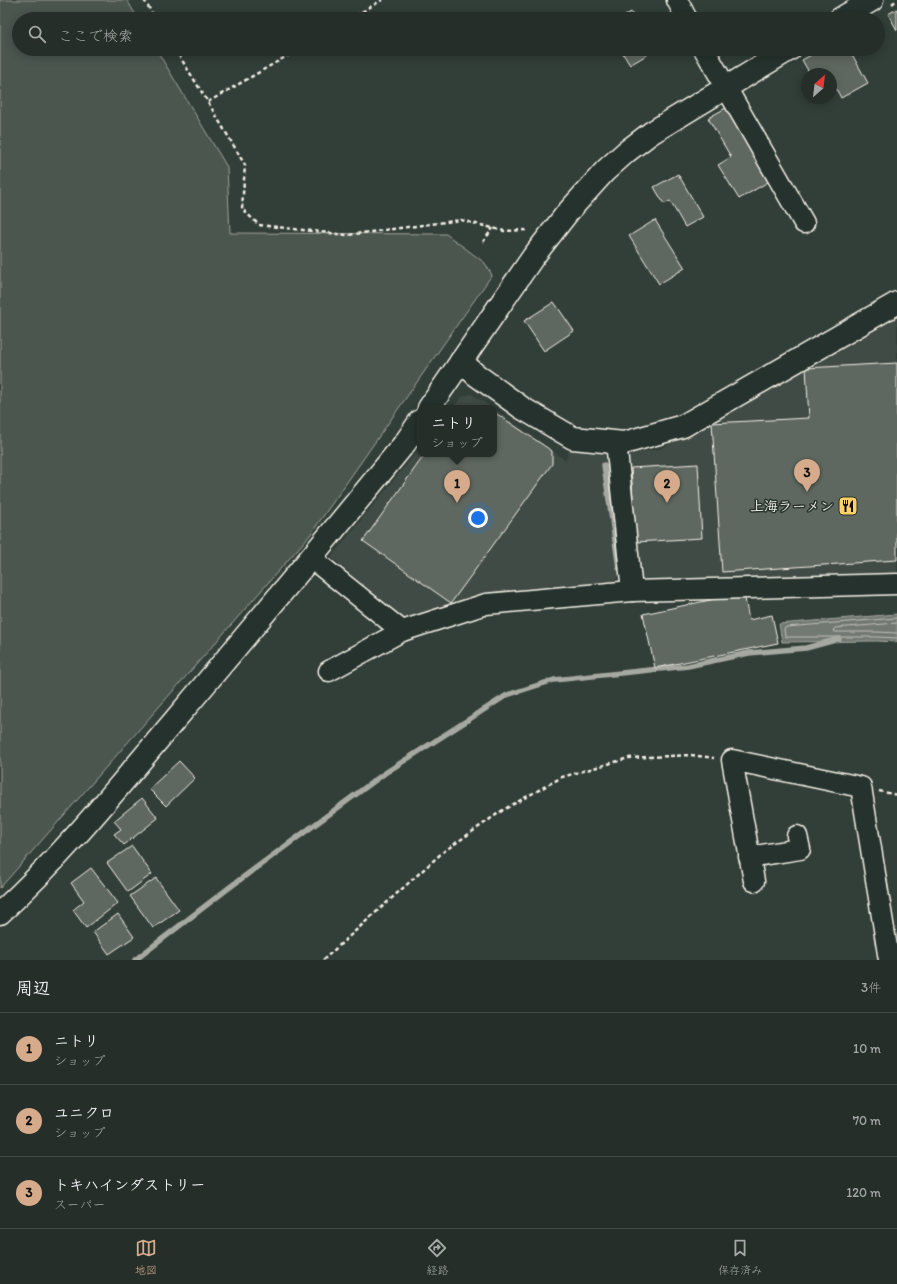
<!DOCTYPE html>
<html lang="ja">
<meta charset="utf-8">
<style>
:root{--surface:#262e2a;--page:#323a36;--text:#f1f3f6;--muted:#a4a8a8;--line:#424a47;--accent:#d6ab8b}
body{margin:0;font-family:Itim,"Klee One",sans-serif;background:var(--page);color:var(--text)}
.compass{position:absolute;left:801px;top:68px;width:36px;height:36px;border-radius:50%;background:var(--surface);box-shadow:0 2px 10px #0003;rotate:28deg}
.you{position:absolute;left:478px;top:518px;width:14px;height:14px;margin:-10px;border:3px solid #fff;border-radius:50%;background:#1a73e8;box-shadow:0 0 0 6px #1a73e833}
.badge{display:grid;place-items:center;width:26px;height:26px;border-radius:50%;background:var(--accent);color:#111;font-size:13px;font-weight:700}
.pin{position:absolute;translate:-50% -33px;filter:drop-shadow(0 1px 2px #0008)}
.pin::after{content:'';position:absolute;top:21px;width:14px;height:12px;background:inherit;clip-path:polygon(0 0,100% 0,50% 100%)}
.popup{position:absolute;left:417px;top:405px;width:80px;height:52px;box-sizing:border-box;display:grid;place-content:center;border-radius:8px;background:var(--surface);filter:drop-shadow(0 1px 3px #0005);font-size:13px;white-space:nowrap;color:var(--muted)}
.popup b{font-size:15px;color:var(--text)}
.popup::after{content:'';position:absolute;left:50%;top:100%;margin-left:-8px;border:8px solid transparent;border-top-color:var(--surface)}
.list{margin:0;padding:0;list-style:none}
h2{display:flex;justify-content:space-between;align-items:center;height:52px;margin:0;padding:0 16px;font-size:17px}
h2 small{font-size:13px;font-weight:400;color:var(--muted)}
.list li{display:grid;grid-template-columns:26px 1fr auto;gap:12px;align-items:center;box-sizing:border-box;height:72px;padding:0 16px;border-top:1px solid var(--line)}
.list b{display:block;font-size:15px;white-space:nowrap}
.list p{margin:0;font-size:13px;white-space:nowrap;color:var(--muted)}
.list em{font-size:13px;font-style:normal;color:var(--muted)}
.icon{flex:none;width:22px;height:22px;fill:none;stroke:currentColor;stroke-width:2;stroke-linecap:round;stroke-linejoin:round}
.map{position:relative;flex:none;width:897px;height:960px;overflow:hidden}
.search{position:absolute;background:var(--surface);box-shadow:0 2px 10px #0003;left:12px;right:12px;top:12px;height:44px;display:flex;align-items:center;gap:10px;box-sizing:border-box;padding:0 14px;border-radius:22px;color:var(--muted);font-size:15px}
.sheet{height:268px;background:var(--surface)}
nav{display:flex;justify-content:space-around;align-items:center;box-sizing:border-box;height:56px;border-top:1px solid var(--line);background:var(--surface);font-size:11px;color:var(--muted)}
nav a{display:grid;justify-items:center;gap:2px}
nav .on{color:var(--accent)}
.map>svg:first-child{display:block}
.built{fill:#404b44}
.green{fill:#4c564f;stroke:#a0a49c}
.water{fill:#727972;stroke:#a6a9a1}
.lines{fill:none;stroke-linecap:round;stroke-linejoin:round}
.shore{stroke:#c0c1b9;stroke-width:1}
.stream{stroke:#a6a9a1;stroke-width:5.5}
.building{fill:#5f6861;stroke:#f4f1e8}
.street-casing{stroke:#f4f1e8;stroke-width:23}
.secondary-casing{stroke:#f4f1e8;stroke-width:25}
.path{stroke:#f4f1e8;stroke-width:2.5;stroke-dasharray:4 3;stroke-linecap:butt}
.street{stroke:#26332d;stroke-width:20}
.secondary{stroke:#26332d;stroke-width:22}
.labels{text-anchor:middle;stroke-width:3;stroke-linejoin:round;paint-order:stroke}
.poi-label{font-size:14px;font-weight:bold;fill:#f4f1e8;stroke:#26332d;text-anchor:end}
</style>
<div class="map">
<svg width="897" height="960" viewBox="0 0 897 960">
<rect width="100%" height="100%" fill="#323e38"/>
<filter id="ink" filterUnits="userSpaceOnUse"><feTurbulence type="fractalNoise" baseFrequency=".025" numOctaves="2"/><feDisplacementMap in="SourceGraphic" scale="8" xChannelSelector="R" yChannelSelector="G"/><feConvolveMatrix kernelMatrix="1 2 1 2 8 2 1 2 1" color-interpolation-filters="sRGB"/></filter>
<g filter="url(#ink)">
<g class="built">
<path d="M897 311V577L637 582 626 454 660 449 689 433Z"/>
<path d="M471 394 488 405 492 408H452L462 397Z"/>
<path d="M494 409 566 461 569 449 606 454 624 569 611 585 516 591 407 622 331 557 420 448V454H494Z"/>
</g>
<path class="green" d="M0 0H127L138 19H19V49H156L227 167 230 233 446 234 485 263 492 275 310 535 0 888Z"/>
<path class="water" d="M897 614V642L877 641 782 642 779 624Z"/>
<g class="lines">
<g class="shore">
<path d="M897 618 786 627 784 629 785 636 787 637H877L897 638"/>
<path d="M897 623 835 628 833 630 835 632H877L897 633"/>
</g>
<g class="stream">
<path d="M604 465 619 568"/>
<path d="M135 960 230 887 385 773 507 695 554 680 688 666 749 653 806 648 839 639"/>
</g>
</g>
<g class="building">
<path d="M897 9V30L888 14Z"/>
<path d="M631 12 635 19H620Z"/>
<path d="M620 49H654L655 50 630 65Z"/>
<path d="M822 49H849L868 83 841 98 831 79V74H828L827 71 822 74H810L802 60Z"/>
<path d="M731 105 775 178 739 199 718 165 731 157 708 118Z"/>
<path d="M678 174 703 217 685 227 670 201 664 204 654 187Z"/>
<path d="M655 220 685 268 659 284 629 236Z"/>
<path d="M554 302 574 331 544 351 524 321Z"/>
<path d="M897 363V560L722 572 712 423 809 418 806 368Z"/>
<path d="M494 412 552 451V464L451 603 363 541 425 454H440L445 458 449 454H494Z"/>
<path d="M698 464 702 538 636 542 631 468Z"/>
<path d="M744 593 749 620 772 615 778 643 655 668 643 614Z"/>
<path d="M179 761 195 778 166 806 149 789Z"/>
<path d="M142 798 158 818 124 845 114 834 121 829 114 821Z"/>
<path d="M132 846 152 874 128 892 107 863Z"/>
<path d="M91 868 118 903 86 928 73 910 84 901 71 883Z"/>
<path d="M156 878 179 910 153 928 130 896Z"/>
<path d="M118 914 134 937 109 954 93 932Z"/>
</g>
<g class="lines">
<g class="street-casing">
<g id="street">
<path d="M677 0 687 19"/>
<path d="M704 49 804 223"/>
<path d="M616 442 632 591"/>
<path d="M311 558 402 631"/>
<path d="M329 671 402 631 486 604 632 591 897 584"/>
<path d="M749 857 800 849 797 836"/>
<path d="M754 881 732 760 861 787 889 960"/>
</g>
</g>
<g class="secondary-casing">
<g id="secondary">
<path d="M840 19 872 0"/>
<path d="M461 361 475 374 522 408 573 438 624 443 683 426 897 303"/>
<path d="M429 408 533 257 568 212 605 171 626 152 651 133 790 49"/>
<path d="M0 913C64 855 118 787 174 721 252 629 329 536 405 443L420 421"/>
</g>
</g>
<g class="path">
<path d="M144 0 156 19"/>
<path d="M892 4 897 0"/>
<path d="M350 19 382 0"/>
<path d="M175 49 208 102 245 165 242 209 259 225 347 235 461 220 504 231 528 230"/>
<path d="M208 102 299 49"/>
<path d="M483 242 493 228"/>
<path d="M879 791 897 795"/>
<path d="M323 960 443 852 503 810 562 777 629 758 691 755 714 758"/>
</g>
<use href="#street" class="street"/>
<use href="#secondary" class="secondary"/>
</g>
</g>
<defs>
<g id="restaurant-square" transform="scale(1)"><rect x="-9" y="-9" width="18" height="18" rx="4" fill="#ffd166" stroke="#26332d"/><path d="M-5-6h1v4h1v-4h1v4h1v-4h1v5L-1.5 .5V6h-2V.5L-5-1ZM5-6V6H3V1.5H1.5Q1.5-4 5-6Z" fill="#111"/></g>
</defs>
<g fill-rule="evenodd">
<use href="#restaurant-square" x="848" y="506"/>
</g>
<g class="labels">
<g class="poi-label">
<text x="834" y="511">上海ラーメン</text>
</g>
</g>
</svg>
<svg class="compass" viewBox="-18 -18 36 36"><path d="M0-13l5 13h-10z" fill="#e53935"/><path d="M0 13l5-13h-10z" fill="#a4a8a8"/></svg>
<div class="you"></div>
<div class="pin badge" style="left:457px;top:503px">1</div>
<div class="popup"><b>ニトリ</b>ショップ</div>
<div class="pin badge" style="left:667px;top:503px">2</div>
<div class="pin badge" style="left:807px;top:492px">3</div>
<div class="search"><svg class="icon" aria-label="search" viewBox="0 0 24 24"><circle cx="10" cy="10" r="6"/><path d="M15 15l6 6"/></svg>ここで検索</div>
</div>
<section class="sheet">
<h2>周辺<small>3件</small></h2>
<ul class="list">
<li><span class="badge">1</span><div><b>ニトリ</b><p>ショップ</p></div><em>10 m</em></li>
<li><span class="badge">2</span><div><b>ユニクロ</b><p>ショップ</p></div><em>70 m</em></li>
<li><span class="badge">3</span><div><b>トキハインダストリー</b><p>スーパー</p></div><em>120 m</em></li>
</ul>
</section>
<nav>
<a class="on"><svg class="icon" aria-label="map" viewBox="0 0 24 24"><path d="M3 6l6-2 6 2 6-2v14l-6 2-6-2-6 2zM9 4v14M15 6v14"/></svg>地図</a>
<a><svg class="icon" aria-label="directions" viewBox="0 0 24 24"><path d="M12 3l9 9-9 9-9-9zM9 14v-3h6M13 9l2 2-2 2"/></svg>経路</a>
<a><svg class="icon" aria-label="saved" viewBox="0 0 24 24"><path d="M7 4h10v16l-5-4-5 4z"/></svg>保存済み</a>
</nav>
